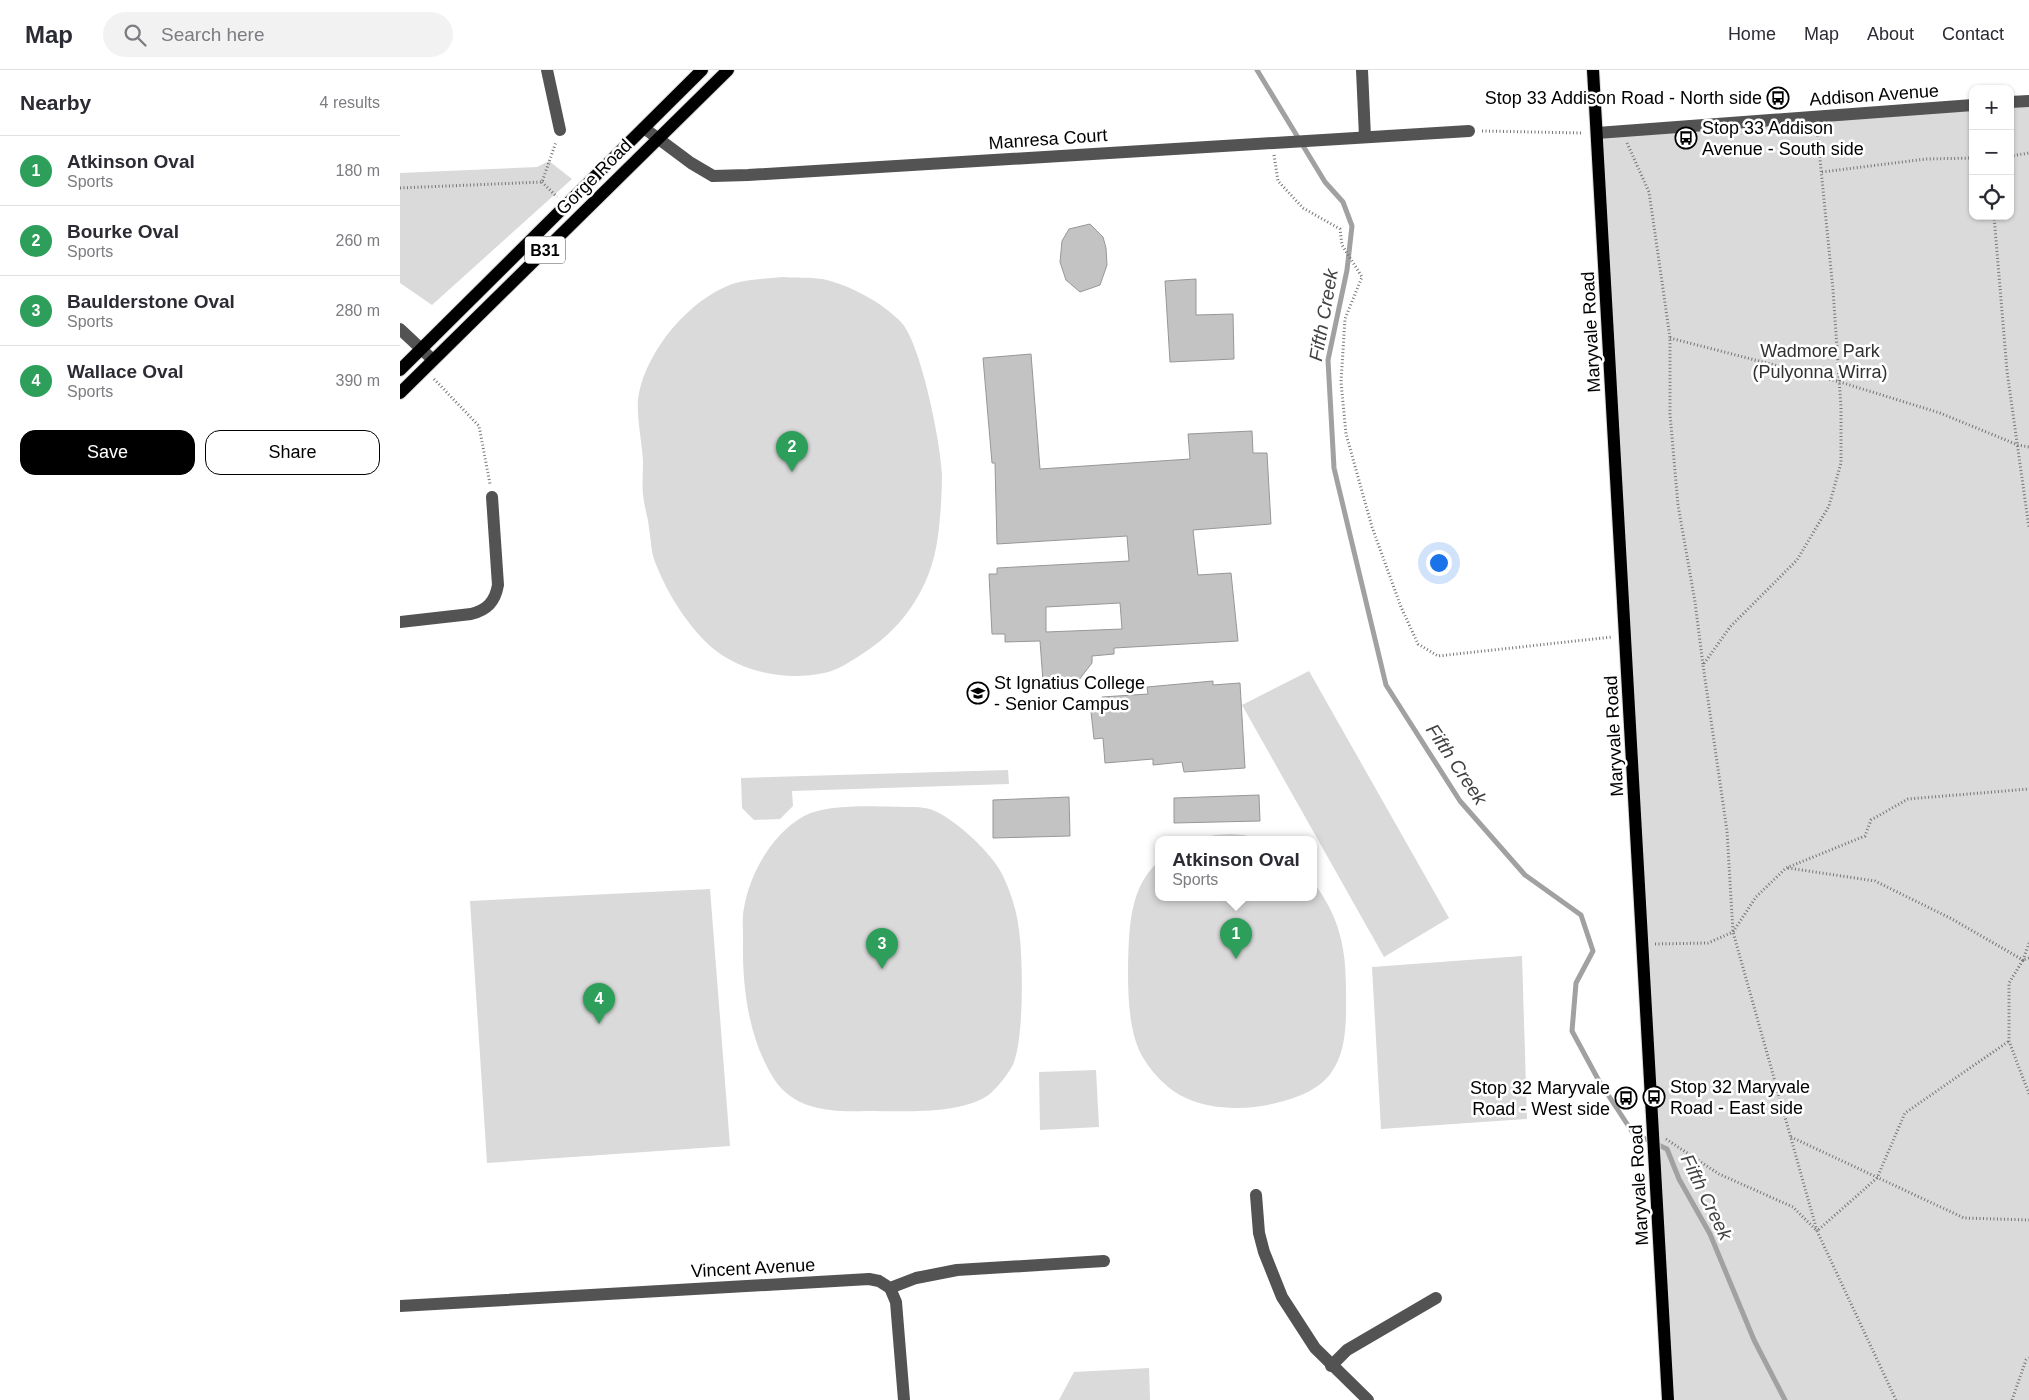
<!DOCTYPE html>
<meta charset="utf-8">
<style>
:root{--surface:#fff;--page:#f2f2f3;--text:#2b2b33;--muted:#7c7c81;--line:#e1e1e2;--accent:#000}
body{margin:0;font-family:Arial,sans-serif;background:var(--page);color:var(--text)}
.controls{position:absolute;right:15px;top:15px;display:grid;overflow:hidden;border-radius:10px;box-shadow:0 1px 4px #0004}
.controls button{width:45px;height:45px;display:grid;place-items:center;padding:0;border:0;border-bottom:1px solid var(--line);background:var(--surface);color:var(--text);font:25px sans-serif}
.you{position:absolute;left:1038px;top:492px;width:18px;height:18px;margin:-12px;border:4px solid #fff;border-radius:50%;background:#1a73e8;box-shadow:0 0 0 8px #1a73e833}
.badge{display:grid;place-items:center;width:32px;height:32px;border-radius:50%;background:var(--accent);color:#fff;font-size:16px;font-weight:700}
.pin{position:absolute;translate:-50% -41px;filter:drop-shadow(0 1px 2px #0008)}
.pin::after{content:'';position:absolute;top:26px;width:18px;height:15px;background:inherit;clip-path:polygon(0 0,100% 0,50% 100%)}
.popup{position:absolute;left:755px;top:766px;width:162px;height:65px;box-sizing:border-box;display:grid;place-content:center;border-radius:10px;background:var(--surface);filter:drop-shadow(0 1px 4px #0005);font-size:16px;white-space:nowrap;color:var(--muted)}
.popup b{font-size:19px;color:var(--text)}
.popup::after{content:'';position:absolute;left:50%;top:100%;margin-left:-10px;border:10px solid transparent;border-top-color:var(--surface)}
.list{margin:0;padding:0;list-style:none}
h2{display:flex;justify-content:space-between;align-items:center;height:65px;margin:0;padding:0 20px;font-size:21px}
h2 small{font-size:16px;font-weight:400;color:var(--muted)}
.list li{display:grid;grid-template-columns:32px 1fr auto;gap:15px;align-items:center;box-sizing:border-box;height:70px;padding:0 20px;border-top:1px solid var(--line)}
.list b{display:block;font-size:19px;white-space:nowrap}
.list p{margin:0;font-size:16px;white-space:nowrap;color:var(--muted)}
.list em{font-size:16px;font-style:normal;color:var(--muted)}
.actions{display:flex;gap:10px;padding:15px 20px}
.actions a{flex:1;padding:11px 0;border:1px solid var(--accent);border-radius:15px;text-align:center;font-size:18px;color:var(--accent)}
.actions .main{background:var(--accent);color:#fff}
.icon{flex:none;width:28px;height:28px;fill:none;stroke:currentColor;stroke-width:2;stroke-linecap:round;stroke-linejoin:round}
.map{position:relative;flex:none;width:1629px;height:1330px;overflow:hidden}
header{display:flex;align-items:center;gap:30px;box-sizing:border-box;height:70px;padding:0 25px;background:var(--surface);border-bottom:1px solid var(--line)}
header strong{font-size:24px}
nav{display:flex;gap:28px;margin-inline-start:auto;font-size:18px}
.search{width:350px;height:45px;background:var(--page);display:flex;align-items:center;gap:12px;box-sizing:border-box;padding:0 18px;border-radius:28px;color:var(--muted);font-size:19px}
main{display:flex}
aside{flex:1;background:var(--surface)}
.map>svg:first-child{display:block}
.green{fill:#dadada}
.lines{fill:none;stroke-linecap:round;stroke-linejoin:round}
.stream{stroke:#a1a1a1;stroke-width:5}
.building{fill:#c3c3c3;stroke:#979797;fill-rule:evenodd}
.major-casing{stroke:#dbdbdb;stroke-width:14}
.path{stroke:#757575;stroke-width:3;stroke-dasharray:1 2.5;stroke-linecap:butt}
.minor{stroke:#535353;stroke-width:12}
.major{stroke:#000;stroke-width:12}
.labels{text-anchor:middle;stroke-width:5;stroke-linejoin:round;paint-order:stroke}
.shield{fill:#fff;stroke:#4c4c4c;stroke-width:1}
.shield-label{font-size:16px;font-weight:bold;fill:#000}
.street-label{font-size:18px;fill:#000;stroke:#fff}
.poi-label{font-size:18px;fill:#000;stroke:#fff;text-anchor:start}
.park-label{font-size:18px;fill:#313131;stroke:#fff}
.water-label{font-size:19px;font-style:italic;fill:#424242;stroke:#fff}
</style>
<header>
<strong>Map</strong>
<div class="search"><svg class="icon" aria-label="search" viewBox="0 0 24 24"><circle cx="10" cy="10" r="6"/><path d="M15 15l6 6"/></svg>Search here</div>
<nav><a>Home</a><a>Map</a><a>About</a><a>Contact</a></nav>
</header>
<main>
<aside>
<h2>Nearby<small>4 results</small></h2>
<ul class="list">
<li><span class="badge" style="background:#2e9e5b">1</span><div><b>Atkinson Oval</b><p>Sports</p></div><em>180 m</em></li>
<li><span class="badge" style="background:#2e9e5b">2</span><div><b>Bourke Oval</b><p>Sports</p></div><em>260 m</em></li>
<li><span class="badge" style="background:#2e9e5b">3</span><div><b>Baulderstone Oval</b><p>Sports</p></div><em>280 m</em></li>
<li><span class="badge" style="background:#2e9e5b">4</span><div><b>Wallace Oval</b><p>Sports</p></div><em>390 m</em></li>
</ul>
<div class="actions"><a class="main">Save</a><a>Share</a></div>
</aside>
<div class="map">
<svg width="1629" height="1330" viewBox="0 0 1629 1330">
<rect width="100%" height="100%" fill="#fff"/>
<g class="green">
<path d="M1629 31V1330H1268L1197 63 1573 35V146H1610V32Z"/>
<path d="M149 91 172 109 32 235 0 213V103L137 97Z"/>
<path d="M382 207C395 208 409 207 422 209 448 214 483 233 501 252 521 273 541 374 542 404 542 425 540 458 536 478 527 524 499 562 459 586 448 593 436 601 424 603 389 611 344 603 315 580 289 559 267 523 255 492 251 482 251 469 249 458 248 447 244 436 243 425 242 414 243 402 243 391 242 371 235 341 239 323 248 279 289 230 332 214 347 209 366 209 382 207Z"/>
<path d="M909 601 1049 848 984 887 842 635Z"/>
<path d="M608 700 609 714 392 721 393 736 380 749 354 750 342 738 341 708Z"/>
<path d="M515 737C520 737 525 738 530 739 552 746 592 783 602 804 610 820 617 841 619 860 623 889 624 965 614 992 611 1001 595 1021 587 1026 557 1045 501 1041 466 1041 432 1042 395 1041 374 1009 348 968 342 916 343 868 343 858 342 847 344 838 350 803 372 764 404 746 429 732 485 737 515 737Z"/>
<path d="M830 764 844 765 862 770H793L815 765Z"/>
<path d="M758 792V828H914V813C939 847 946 876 946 919 946 946 948 980 931 1003 917 1022 893 1029 872 1034 845 1040 811 1040 786 1028 767 1020 748 999 739 980 729 957 728 926 728 901 729 863 728 819 758 792Z"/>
<path d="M310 819 330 1076 87 1093 70 831Z"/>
<path d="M1122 886 1127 1049 981 1059 972 897Z"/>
<path d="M696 1000 699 1057 640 1060 639 1002Z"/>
<path d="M749 1298 750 1330H659L674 1302Z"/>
</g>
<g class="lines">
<path class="stream" d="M857 0 925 112 943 132 952 156 947 200 928 290 934 398 986 615 1060 731 1125 805 1181 845 1193 881 1176 913 1172 961 1199 1011 1233 1063 1267 1079 1279 1109 1310 1164 1354 1270 1385 1330"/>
</g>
<g class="building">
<path d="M690 154 703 167 706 178 707 195 700 215 680 222 666 210 660 192 662 171 669 159Z"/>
<path d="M796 209V245L833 244 834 289 770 292 765 211Z"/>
<path d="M631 284 640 399 790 389 788 364 852 361 853 383H867L871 454 793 460 798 505 831 503 838 571 714 578V584L692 586V593L675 615 667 609 643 611 640 571 605 572V564H592L589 504H597V498L729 491 727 466 597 474 595 393H592L583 288ZM720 533 722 559 646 562V537Z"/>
<path d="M813 611V615L840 613 845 698 784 702 782 692 753 695V689L705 693 703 668 694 669 690 633H701L702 627 748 624 747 617Z"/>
<path d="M859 725 860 751 774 753V728Z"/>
<path d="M669 727 670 766 593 768V730Z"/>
</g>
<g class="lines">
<g class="major-casing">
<g id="major">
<path d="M1193 0 1268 1330"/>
<path d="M0 300 302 0"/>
<path d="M0 323 328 0"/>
</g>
</g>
<g class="path">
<path d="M1417 59 1433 220 1441 337V393L1429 436 1397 490 1330 557 1303 595 1327 761 1333 862 1417 1161 1477 1108 1505 1043 1609 971"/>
<path d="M1082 61 1183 63"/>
<path d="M1227 73 1249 122 1260 198 1270 268V344L1278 435 1295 532 1303 595"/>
<path d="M874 85 878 111 903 138 940 159 942 175 962 207 945 249 941 312 946 364 972 457 1001 537 1018 574 1038 586 1212 567"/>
<path d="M1610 86 1629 83"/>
<path d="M1422 102 1526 89 1573 88"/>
<path d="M142 112 157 127"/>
<path d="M0 118 142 112 156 72"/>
<path d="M1594 146 1607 301 1629 458"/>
<path d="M1270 268 1440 312 1540 343 1618 375 1629 377"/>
<path d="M34 309 79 356 90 414"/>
<path d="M1388 798 1475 811 1552 849 1623 890 1629 873"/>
<path d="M1255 874 1308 873 1333 862 1356 827 1386 798 1465 766 1471 750 1508 729 1629 719"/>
<path d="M1629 888 1623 890 1609 913V971L1629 1024"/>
<path d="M1391 1067 1564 1148 1629 1150"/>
<path d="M1266 1069 1319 1104 1393 1137 1417 1161 1496 1330"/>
<path d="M1612 1330 1626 1290 1629 1288"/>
</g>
<g class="minor">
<path d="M147 0 160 60"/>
<path d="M962 0 965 67"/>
<path d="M1610 32 1629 31"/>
<path d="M244 58 291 93 313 106 348 105 1069 61"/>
<path d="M1197 63 1573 35"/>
<path d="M0 259 33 290"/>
<path d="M0 552 71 544C87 540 95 532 98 515L92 427"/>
<path d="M856 1125 859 1163 864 1182 882 1227 915 1278 968 1330"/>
<path d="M490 1218 496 1232 504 1330"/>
<path d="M0 1236 469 1209 479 1211 490 1218 516 1208 557 1200 704 1191"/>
<path d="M931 1296 947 1280 1036 1228"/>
</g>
<use href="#major" class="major"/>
</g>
<defs>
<g id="bus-ring" transform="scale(1.125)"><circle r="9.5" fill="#fff" stroke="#000" stroke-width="1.5"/><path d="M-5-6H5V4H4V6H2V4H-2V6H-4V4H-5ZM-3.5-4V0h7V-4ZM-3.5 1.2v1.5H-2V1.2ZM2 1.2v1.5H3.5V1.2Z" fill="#000"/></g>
<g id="school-ring" transform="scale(1.125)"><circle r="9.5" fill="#fff" stroke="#000" stroke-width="1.5"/><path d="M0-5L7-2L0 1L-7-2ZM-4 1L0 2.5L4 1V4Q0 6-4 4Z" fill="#000"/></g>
</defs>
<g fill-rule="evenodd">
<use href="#bus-ring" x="1378" y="28"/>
<use href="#bus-ring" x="1286" y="68"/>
<use href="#school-ring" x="578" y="623"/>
<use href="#bus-ring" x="1254" y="1027"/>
<use href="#bus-ring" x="1226" y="1028"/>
</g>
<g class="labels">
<rect class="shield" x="125" y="166.5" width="40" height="27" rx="4"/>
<g class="shield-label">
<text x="145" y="186">B31</text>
</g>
<g class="street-label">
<text transform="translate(1474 25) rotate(-4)" y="6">Addison Avenue</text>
<text transform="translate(648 69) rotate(-4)" y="6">Manresa Court</text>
<text transform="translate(194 107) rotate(-45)" y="6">Gorge Road</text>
<text transform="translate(1191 262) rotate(-93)" y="6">Maryvale Road</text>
<text transform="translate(1214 666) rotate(-93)" y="6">Maryvale Road</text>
<text transform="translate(1239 1115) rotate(-93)" y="6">Maryvale Road</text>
<text transform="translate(353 1198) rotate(-3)" y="6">Vincent Avenue</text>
</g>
<g class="poi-label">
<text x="1362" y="34" text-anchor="end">Stop 33 Addison Road - North side</text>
<text x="1302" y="64">Stop 33 Addison<tspan x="1302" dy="21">Avenue - South side</tspan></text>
<text x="594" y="619">St Ignatius College<tspan x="594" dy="21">- Senior Campus</tspan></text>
<text x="1270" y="1023">Stop 32 Maryvale<tspan x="1270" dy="21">Road - East side</tspan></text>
<text x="1210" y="1024" text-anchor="end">Stop 32 Maryvale<tspan x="1210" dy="21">Road - West side</tspan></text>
</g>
<g class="park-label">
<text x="1420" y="287">Wadmore Park<tspan x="1420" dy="21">(Pulyonna Wirra)</tspan></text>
</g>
<g class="water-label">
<text transform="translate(923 245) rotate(-80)" y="7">Fifth Creek</text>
<text transform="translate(1057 694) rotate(56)" y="7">Fifth Creek</text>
<text transform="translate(1307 1127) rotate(64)" y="7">Fifth Creek</text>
</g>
</g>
</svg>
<div class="controls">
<button>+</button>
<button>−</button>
<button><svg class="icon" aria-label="locate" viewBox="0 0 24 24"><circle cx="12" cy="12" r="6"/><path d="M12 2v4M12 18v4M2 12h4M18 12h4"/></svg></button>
</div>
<div class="you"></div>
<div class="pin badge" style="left:836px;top:889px;background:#2e9e5b">1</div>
<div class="popup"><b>Atkinson Oval</b>Sports</div>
<div class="pin badge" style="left:392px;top:402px;background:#2e9e5b">2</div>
<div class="pin badge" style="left:482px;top:899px;background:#2e9e5b">3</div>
<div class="pin badge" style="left:199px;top:954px;background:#2e9e5b">4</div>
</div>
</main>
